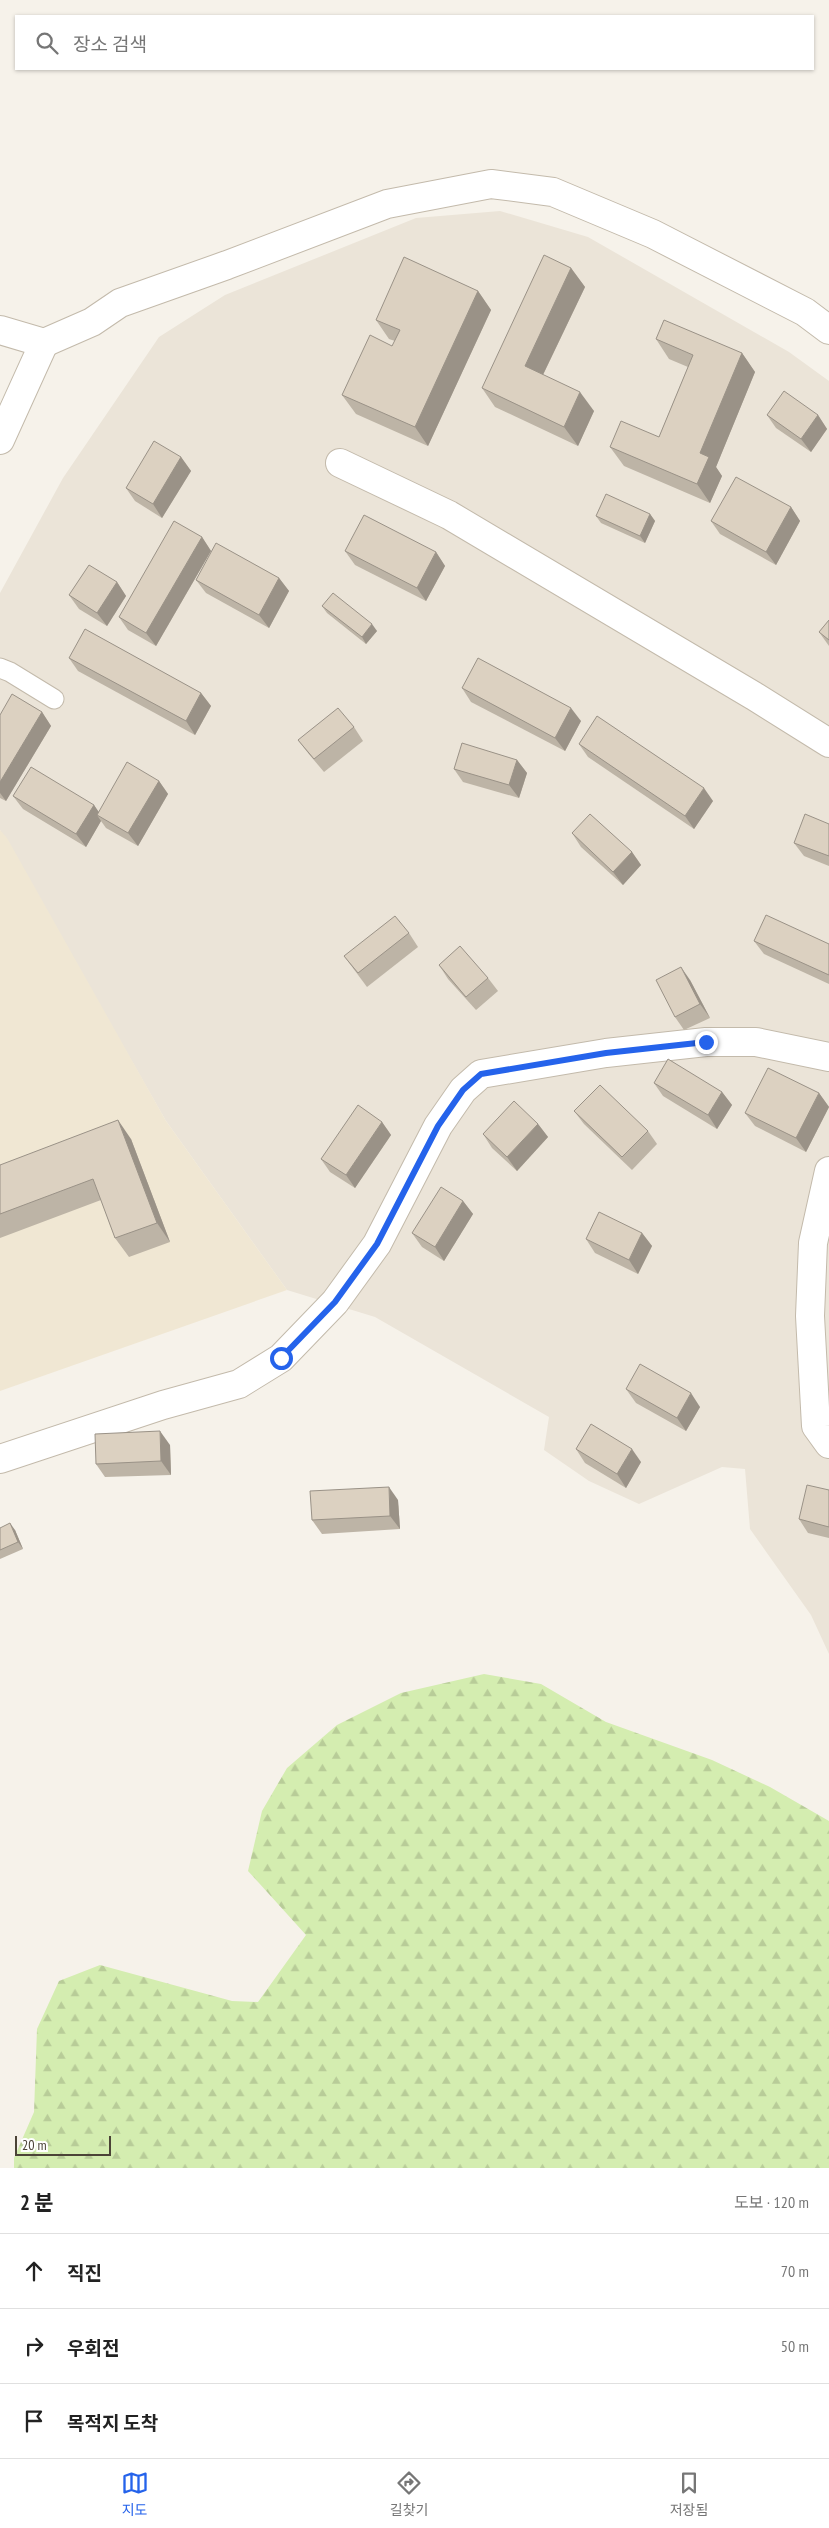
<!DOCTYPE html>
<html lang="ko">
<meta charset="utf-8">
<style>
:root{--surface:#fff;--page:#f6f6f6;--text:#222;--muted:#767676;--line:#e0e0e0;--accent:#2563eb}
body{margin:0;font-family:"PT Sans Narrow","Noto Sans KR",sans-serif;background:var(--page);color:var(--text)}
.scale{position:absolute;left:15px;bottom:12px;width:96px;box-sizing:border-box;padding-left:5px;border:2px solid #4b4337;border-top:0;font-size:14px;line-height:18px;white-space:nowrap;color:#4b4337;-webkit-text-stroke:4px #fff;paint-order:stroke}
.stop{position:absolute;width:15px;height:15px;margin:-11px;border:4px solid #2563eb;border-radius:50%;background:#fff}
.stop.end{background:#2563eb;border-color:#fff;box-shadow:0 1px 5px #0008}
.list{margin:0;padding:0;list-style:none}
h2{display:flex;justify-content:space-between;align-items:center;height:65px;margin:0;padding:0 20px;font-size:21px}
h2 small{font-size:16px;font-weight:400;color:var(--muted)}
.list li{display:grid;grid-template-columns:32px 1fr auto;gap:15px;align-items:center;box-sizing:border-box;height:75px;padding:0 20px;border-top:1px solid var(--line)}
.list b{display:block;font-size:19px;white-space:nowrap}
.list em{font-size:16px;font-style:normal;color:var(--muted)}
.icon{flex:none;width:28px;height:28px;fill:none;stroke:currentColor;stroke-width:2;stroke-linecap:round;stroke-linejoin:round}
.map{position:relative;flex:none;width:829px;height:2168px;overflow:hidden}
.search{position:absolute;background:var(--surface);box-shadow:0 1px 4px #0004;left:15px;right:15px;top:15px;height:55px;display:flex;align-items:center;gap:12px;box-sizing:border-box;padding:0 18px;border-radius:0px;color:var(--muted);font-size:19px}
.sheet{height:290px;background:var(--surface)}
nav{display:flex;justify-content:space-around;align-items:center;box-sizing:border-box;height:70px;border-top:1px solid var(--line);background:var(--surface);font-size:14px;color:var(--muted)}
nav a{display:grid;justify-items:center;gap:2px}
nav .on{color:var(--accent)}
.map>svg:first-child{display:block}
.residential{fill:#ebe4d8}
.education{fill:#f0e7d3}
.forest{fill:url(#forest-firs)}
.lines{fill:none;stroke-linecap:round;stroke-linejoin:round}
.lane-casing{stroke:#c3baab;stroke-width:21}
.street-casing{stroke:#c3baab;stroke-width:30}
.lane{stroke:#fff;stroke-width:19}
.street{stroke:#fff;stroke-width:28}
.wall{fill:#bdb4a6}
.shaded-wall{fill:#9a9287}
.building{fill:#dcd1c1;stroke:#9a9287}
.route{stroke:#2563eb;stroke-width:6}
</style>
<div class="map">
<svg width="829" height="2168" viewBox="0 0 829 2168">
<defs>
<pattern id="forest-firs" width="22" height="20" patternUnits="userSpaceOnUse" patternTransform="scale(1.25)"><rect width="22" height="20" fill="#d4edb0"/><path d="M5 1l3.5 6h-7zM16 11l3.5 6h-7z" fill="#b8cc98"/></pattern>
</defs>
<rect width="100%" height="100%" fill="#f6f2ea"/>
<path class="residential" d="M500 211 588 237 789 352 829 381V1654L811 1615 750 1529 745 1469 722 1467 639 1504 589 1481 544 1450 549 1417 375 1317 287 1290 166 1121 0 830V593L63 478 159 337 225 295 416 218Z"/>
<path class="education" d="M0 830 7 838 166 1121 287 1290 0 1391Z"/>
<path class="forest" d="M484 1674 541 1684 606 1722 712 1760 770 1787 829 1821V2168H14V2158L34 2112 37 2029 59 1981 100 1965 232 2001 258 2002 306 1935 248 1871 262 1811 287 1768 337 1725 401 1693Z"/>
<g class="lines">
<g class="lane-casing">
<path id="lane" d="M0 668 10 672 54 699"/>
</g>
<g class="street-casing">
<g id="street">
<path d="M0 330 44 343 92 322 120 303 227 265 387 204 491 184 553 192 653 234 805 312 829 330"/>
<path d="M0 440 44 343"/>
<path d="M340 463 449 515 754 696 829 743"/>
<path d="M829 1171 813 1243 810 1316 816 1426 829 1444"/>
<path d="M0 1459 163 1405 239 1384 281 1358 335 1302 377 1244 438 1126 463 1090 481 1074 606 1053 706 1042H756L829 1057"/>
</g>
</g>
<use href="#lane" class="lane"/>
<use href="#street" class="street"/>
</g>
<g class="wall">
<path d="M571 268 585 287 543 375 594 411 578 446 495 407 482 388Z"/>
<path d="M478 291 491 310 428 446 356 414 342 395 392 346 395 341 389 339 376 320Z"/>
<path d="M656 339 742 353 755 372 716 467 722 476 710 503 624 466 610 447 659 437 688 367 669 359Z"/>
<path d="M767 415H818L827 429 811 452 776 428Z"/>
<path d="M181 457 191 471 162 518 135 501 126 488Z"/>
<path d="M791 507 800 521 776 565 720 534 711 521Z"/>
<path d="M650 514 655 521 645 543 601 523 596 516Z"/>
<path d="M202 537 211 551 156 646 128 630 119 617Z"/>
<path d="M345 551 436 552 445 566 426 601 355 565Z"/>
<path d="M279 578 289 591 269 628 206 593 196 580Z"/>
<path d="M117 582 126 596 107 626 79 609 69 595Z"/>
<path d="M322 606 377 631 366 644 327 613Z"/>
<path d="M829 620V646L819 632Z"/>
<path d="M69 658 201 693 211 706 195 735 78 671Z"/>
<path d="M462 688 581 721 565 751 471 702Z"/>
<path d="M42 712 51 726 6 801 0 798V715Z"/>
<path d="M354 727 363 741 324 772 308 753 298 740Z"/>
<path d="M579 744 713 801 694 829 588 757Z"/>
<path d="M517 760 527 773 519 798 463 782 454 769Z"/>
<path d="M159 781 168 794 138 846 106 828 101 821 86 847 23 809 13 796 94 805 98 812Z"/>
<path d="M829 824V866L804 856 794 843Z"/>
<path d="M572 833 632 852 641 865 623 885 581 847Z"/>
<path d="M409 933 418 947 367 987 344 956Z"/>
<path d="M754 941 829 944V984L764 954Z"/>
<path d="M439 965 488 978 498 991 476 1010 448 979Z"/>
<path d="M690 980 710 1018 684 1030 675 1017Z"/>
<path d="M654 1083 722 1092 732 1105 717 1129 663 1096Z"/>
<path d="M819 1093 829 1107 806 1152 755 1126 745 1113Z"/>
<path d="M574 1111 648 1131 657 1144 632 1170 584 1124Z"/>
<path d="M382 1122 391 1135 355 1188 330 1172 321 1159Z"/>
<path d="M538 1124 548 1137 517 1171 492 1148 483 1134Z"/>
<path d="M131 1139 170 1242 129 1257 115 1238 101 1200 0 1238V1165Z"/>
<path d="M463 1201 473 1214 444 1261 422 1247 412 1233Z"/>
<path d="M642 1233 652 1246 638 1274 595 1253 586 1239Z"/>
<path d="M626 1389 700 1407 686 1431 636 1403Z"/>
<path d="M170 1445 171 1475 105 1477 96 1464Z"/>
<path d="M576 1449 641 1462 626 1488 585 1463Z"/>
<path d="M829 1490V1538L808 1533 799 1519Z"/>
<path d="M398 1500 400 1529 322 1534 312 1520Z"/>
<path d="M0 1528 15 1530 23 1549 0 1559Z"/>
</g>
<g class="shaded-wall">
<path d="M571 268 585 287 538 385 525 366Z"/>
<path d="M478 291 491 310 428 446 415 427Z"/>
<path d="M742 353 755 372 716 467 722 476 710 503 697 484 700 453Z"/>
<path d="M580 392 594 411 578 446 564 427Z"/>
<path d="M818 415 827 429 811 452 801 439Z"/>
<path d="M181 457 191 471 162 518 153 504Z"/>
<path d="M791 507 800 521 776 565 766 552Z"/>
<path d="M650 514 655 521 645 543 640 536Z"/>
<path d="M202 537 211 551 156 646 146 633Z"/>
<path d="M436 552 445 566 426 601 417 588Z"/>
<path d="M279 578 289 591 269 628 259 615Z"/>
<path d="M117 582 126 596 107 626 97 613Z"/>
<path d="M372 624 377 631 366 644 362 637Z"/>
<path d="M201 693 211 706 195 735 186 721Z"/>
<path d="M571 708 581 721 565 751 555 738Z"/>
<path d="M42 712 51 726 6 801 0 793V782Z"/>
<path d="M517 760 527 773 519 798 509 785Z"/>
<path d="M159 781 168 794 138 846 128 833Z"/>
<path d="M704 788 713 801 694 829 685 816Z"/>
<path d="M94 805 103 818 97 815 101 821 86 847 76 834Z"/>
<path d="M632 852 641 865 623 885 613 872Z"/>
<path d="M681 967 690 980 710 1018 700 1004Z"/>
<path d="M722 1092 732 1105 717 1129 708 1115Z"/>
<path d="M819 1093 829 1107 806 1152 796 1138Z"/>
<path d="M118 1120 131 1139 170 1242 157 1223Z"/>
<path d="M382 1122 391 1135 355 1188 346 1175Z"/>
<path d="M538 1124 548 1137 517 1171 507 1157Z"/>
<path d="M463 1201 473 1214 444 1261 435 1247Z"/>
<path d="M642 1233 652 1246 638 1274 629 1260Z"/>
<path d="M691 1393 700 1407 686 1431 677 1418Z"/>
<path d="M160 1431 170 1445 171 1475 161 1461Z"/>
<path d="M632 1449 641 1462 626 1488 617 1474Z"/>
<path d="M389 1487 398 1500 400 1529 390 1516Z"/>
<path d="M10 1523 15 1530 23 1549 18 1542Z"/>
</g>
<g class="building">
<path d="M544 255 571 268 525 366 580 392 564 427 482 388Z"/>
<path d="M404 257 478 291 415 427 342 395 370 335 392 346 400 330 376 320Z"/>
<path d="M664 320 742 353 700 453 709 457 697 484 610 447 621 421 659 437 693 355 656 339Z"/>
<path d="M784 391 818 415 801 439 767 415Z"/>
<path d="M154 441 181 457 153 504 126 488Z"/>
<path d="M736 477 791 507 766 552 711 521Z"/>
<path d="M606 494 650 514 640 536 596 516Z"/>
<path d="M364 515 436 552 417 588 345 551Z"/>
<path d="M174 521 202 537 146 633 119 617Z"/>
<path d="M216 543 279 578 259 615 196 580Z"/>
<path d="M89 565 117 582 97 613 69 595Z"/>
<path d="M333 593 372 624 362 637 322 606Z"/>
<path d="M829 620V640L819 632Z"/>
<path d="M85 629 201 693 186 721 69 658Z"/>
<path d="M478 658 571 708 555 738 462 688Z"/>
<path d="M12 694 42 712 0 782V715Z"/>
<path d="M338 708 354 727 314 759 298 740Z"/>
<path d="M597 716 704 788 685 816 579 744Z"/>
<path d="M462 743 517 760 509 785 454 769Z"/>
<path d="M127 762 159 781 128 833 97 815Z"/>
<path d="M31 767 94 805 76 834 13 796Z"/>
<path d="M590 814 632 852 613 872 572 833Z"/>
<path d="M805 814 829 824V856L794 843Z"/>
<path d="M766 915 829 944V975L754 941Z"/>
<path d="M395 916 409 933 358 973 344 956Z"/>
<path d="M460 946 488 978 466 997 439 965Z"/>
<path d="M681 967 700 1004 675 1017 656 980Z"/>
<path d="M668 1059 722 1092 708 1115 654 1083Z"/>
<path d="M768 1068 819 1093 796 1138 745 1113Z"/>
<path d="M600 1085 648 1131 622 1157 574 1111Z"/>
<path d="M514 1101 538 1124 507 1157 483 1134Z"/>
<path d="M358 1105 382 1122 346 1175 321 1159Z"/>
<path d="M118 1120 157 1223 115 1238 93 1179 0 1214V1165Z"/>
<path d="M441 1187 463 1201 435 1247 412 1233Z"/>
<path d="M599 1212 642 1233 629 1260 586 1239Z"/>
<path d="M640 1364 691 1393 677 1418 626 1389Z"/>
<path d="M591 1424 632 1449 617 1474 576 1449Z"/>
<path d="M160 1431 161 1461 96 1464 95 1434Z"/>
<path d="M807 1485 829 1490V1527L799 1519Z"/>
<path d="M389 1487 390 1516 312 1520 310 1491Z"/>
<path d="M10 1523 18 1542 0 1550V1528Z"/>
</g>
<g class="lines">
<path class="route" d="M281 1358 335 1302 377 1244 438 1126 463 1090 481 1074 606 1053 706 1042"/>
</g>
</svg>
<div class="scale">20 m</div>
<div class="stop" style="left:281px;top:1358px"></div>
<div class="stop end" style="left:706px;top:1042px"></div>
<div class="search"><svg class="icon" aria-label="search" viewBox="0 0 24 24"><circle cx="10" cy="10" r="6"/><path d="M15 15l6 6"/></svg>장소 검색</div>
</div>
<section class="sheet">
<h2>2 분<small>도보 · 120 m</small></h2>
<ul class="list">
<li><svg class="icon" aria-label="ahead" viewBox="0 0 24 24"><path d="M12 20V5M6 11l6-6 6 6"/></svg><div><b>직진</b></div><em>70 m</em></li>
<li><svg class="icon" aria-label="right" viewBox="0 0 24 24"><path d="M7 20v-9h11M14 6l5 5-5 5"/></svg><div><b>우회전</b></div><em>50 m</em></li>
<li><svg class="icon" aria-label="arrive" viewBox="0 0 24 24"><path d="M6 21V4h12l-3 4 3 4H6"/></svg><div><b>목적지 도착</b></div></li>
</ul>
</section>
<nav>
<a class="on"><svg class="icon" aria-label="map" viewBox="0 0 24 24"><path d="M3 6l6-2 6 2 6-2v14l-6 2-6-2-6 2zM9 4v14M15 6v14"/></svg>지도</a>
<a><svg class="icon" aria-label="directions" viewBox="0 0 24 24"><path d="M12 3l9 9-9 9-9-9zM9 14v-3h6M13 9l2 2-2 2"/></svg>길찾기</a>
<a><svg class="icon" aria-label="saved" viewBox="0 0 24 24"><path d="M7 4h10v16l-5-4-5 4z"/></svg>저장됨</a>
</nav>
